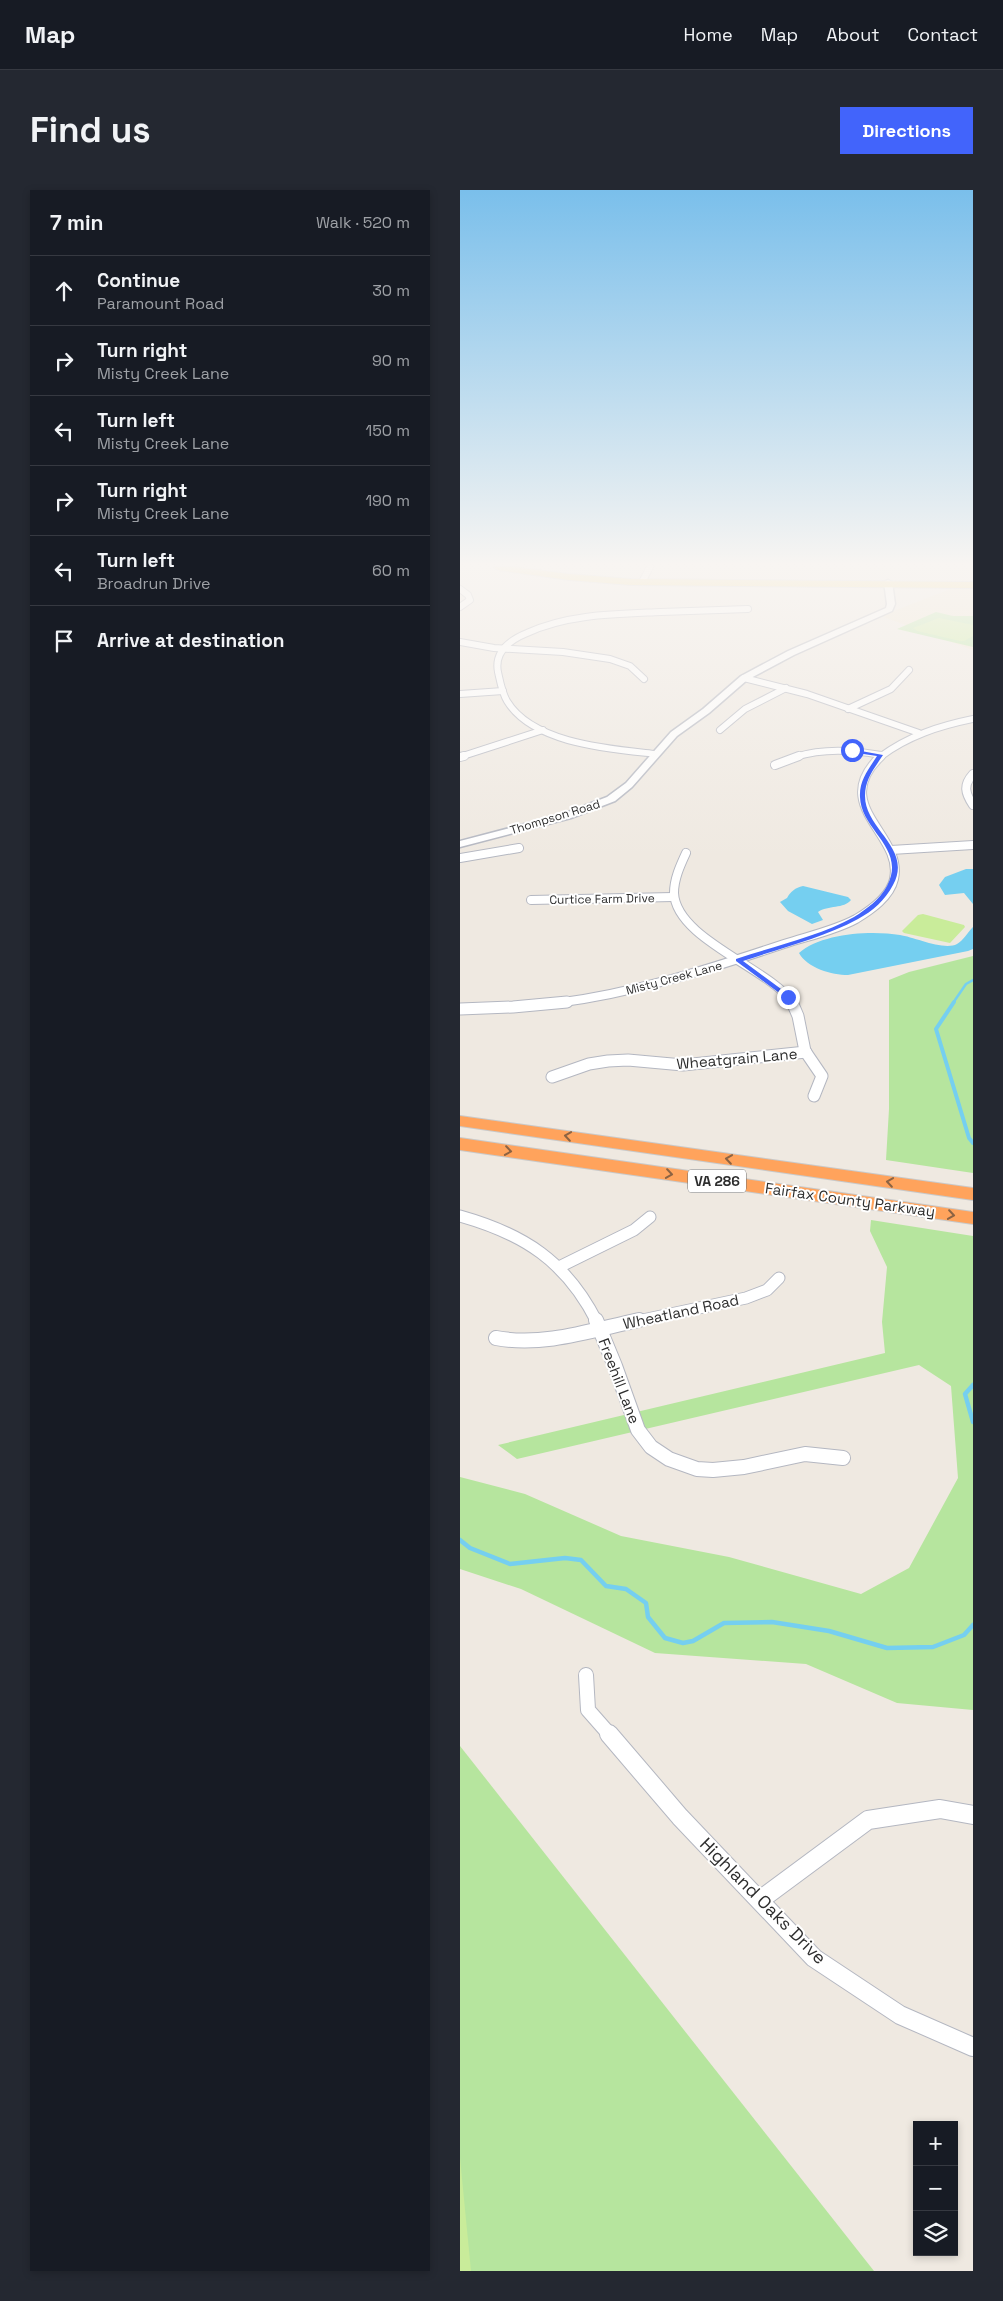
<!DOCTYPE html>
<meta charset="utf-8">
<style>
:root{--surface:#171b24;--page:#242831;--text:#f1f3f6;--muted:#9ea1a6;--line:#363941;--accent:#4264fb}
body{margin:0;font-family:"Space Grotesk",sans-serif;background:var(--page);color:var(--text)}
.controls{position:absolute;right:15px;bottom:15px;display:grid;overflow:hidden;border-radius:0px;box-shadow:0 2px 8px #0003}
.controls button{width:45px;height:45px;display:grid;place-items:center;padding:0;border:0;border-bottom:1px solid var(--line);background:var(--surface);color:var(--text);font:25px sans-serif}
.stop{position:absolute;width:15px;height:15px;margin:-11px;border:4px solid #4264fb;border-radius:50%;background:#fff}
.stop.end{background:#4264fb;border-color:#fff;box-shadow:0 1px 5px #0008}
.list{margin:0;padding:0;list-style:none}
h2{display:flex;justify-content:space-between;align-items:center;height:65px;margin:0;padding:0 20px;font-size:21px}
h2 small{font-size:16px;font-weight:400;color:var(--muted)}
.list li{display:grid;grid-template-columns:32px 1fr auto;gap:15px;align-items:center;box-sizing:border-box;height:70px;padding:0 20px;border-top:1px solid var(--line)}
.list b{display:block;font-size:19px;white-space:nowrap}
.list p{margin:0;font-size:16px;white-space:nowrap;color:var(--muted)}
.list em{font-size:16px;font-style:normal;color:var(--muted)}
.icon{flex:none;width:28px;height:28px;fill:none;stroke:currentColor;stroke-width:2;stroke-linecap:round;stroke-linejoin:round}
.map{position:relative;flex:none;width:513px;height:2081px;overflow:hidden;border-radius:0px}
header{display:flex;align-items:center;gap:30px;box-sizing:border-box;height:70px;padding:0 25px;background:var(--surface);border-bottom:1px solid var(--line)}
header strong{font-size:24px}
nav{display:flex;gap:28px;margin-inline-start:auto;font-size:18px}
.intro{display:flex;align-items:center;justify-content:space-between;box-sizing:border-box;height:120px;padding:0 30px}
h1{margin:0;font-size:35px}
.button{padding:12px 22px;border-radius:0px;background:var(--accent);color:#fff;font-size:18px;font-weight:700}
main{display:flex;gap:30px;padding:0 30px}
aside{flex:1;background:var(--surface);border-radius:0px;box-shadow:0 2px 8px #0003}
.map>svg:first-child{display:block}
.education{fill:#f0e6d1}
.green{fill:#b6e59e}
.pitch{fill:#c9ec9a}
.water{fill:#75cff0}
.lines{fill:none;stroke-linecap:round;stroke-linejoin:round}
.stream-far2{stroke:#75cff0;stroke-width:2.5}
.stream-far1{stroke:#75cff0;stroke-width:4}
.stream{stroke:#75cff0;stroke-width:4.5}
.street-far4-casing{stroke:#b4b7c1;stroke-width:8}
.street-far3-casing{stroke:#b4b7c1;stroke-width:10}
.street-far2-casing{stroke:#b4b7c1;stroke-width:13}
.street-far1-casing{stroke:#b4b7c1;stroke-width:16}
.street-casing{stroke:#b4b7c1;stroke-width:20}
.secondary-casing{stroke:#b4b7c1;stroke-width:3}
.primary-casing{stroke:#c9c9c9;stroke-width:2}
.highway-casing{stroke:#c9c9c9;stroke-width:2}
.street-far4{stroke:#fff;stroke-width:6}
.street-far3{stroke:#fff;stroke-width:8}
.street-far2{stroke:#fff;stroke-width:11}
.street-far1{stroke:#fff;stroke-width:14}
.street{stroke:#fff;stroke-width:18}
.secondary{fill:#fff;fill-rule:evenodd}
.primary{fill:#f2d163;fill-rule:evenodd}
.highway{fill:#ffa35c;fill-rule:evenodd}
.oneway{stroke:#8c6343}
.route{fill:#4264fb}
.labels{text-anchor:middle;stroke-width:4;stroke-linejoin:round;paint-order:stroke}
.far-street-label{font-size:12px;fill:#2e2e2e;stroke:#fff}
.shield{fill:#fff;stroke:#6d6d6d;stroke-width:1}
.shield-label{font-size:14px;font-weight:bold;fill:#2e2e2e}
.street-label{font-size:15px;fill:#2e2e2e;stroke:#fff}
.near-street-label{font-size:18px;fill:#2e2e2e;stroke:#fff}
</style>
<header>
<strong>Map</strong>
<nav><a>Home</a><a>Map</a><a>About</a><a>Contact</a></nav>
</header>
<div class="intro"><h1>Find us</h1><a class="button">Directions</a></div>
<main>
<aside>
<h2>7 min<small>Walk · 520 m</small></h2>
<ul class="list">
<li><svg class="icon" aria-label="ahead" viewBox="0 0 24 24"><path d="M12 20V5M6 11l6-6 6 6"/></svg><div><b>Continue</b><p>Paramount Road</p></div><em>30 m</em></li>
<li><svg class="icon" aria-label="right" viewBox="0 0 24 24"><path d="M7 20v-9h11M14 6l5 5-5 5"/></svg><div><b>Turn right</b><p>Misty Creek Lane</p></div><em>90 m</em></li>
<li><svg class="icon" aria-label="left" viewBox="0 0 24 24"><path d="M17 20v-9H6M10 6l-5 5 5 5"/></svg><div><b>Turn left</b><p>Misty Creek Lane</p></div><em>150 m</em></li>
<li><svg class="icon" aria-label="right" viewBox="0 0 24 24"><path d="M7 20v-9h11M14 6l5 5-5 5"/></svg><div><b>Turn right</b><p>Misty Creek Lane</p></div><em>190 m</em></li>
<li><svg class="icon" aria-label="left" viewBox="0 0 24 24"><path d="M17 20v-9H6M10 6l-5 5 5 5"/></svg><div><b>Turn left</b><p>Broadrun Drive</p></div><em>60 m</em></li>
<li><svg class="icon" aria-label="arrive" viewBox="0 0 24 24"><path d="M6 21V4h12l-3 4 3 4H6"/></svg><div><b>Arrive at destination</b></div></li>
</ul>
</aside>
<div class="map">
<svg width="513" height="2081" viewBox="0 0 513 2081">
<rect width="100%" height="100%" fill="#efe9e1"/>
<path class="education" d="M498 396H513V460L421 426Z"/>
<g class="green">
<path d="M476 422 493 426H513V457L437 439Z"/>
<path d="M513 766V983L426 970 429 919V790L449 782Z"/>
<path d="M411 1030 513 1046V1520L437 1513 346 1474 195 1463 61 1399 0 1379V1287L65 1304 161 1346 269 1367 401 1404 449 1378 498 1288 491 1196 459 1175 57 1269 38 1255 425 1163 422 1132 427 1077 410 1041Z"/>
<path d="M0 1556 414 2081H0Z"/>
</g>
<g class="pitch">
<path d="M479 428 513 435V446L504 451H500L457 441 453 438Z"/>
<path d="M463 724 504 735 505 737 490 753 444 743 442 741 458 725Z"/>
<path d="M0 1968 11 2081H0Z"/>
</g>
<g class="water">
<path d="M506 679H513V714L504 703 485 705 479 695 485 687Z"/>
<path d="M343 696 388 707 391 710C384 719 368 715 358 722L363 730 352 734 328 721 320 712 327 708C331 701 335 698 343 696Z"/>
<path d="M513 737V759L508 761 388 785C372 785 347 778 339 763 361 743 412 740 440 745 454 747 484 761 497 754 503 751 508 742 513 737Z"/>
</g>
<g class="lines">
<path class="stream-far2" d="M493 813 506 794 513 790"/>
<path class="stream-far1" d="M494 812 476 839 509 948 513 953"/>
<g class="stream">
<path d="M513 1195 505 1204 513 1232"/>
<path d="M0 1350 10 1358 50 1374 105 1368 121 1370 146 1396 166 1399 186 1413 188 1427 205 1448 223 1453 233 1451 264 1433 312 1432 369 1441 427 1458 473 1457 504 1445 513 1435"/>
</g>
<g class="street-far4-casing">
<g id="street-far4">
<path d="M182 392 190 377"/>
<path d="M0 399 8 405 10 410 0 417"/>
<path d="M0 452 34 458 103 462 150 469 170 476 184 489"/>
<path d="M284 488 347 504 459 543"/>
<path d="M0 504 43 501"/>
<path d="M388 519 431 499 449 480"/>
<path d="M260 540 285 519 326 498"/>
<path d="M196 564C151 559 73 554 47 511 42 503 40 491 38 482 34 462 50 450 67 443 108 424 156 424 201 422 230 421 259 420 288 419"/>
<path d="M0 567 83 540"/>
<path d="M335 567C364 558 392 560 421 565"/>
<path d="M420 567C448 546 479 536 513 529"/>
</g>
</g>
<g class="street-far3-casing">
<g id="street-far3">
<path d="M0 567 4 566"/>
<path d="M315 575 339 566"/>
<path d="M513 584C503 595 505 603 513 615"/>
<path d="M431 660 513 655"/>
<path d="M226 663C220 676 214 689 214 703 216 749 309 778 333 813"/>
<path d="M0 668 59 658"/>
<path d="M71 710 213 707"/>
<path d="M97 813C175 803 249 779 324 754 348 746 374 741 396 729 411 720 430 707 434 689 444 644 368 616 421 566"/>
</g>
</g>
<g class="street-far2-casing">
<g id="street-far2">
<path d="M332 812 338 826 345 861 362 886 354 906"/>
<path d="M0 819 53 817 107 812"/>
<path d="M92 887 129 874 148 871 168 870 223 875 346 862"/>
<path d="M0 1026C64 1044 106 1071 137 1132"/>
<path d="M99 1077 174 1040 190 1027"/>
<path d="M173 1132 286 1108 307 1100 319 1088"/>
</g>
</g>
<g class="street-far1-casing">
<g id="street-far1">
<path d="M136 1130 155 1176 178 1240 191 1257 209 1269 237 1279 253 1280 284 1277 345 1264 383 1268"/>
<path d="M36 1148C84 1157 132 1140 179 1130"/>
<path d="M126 1485 128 1520 150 1545"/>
</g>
</g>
<g class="street-casing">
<g id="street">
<path d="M149 1544 220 1627 354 1768 440 1825 513 1857"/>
<path d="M300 1710 408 1630 480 1619 513 1625"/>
</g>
</g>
<g class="secondary-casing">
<path id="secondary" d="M428 390 432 392 435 414 432 421 334 465 287 490 249 523 217 546 172 597 155 611 111 628 0 657V651L103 624 147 607 166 593 211 542 243 519 281 486 328 461 426 418 427 414 424 392Z"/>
</g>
<g class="primary-casing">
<path id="primary" d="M34 377H54L109 384 171 389 513 392V398L171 395 109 390 38 380Z"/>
</g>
<g class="highway-casing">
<g id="highway">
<path d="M0 926 513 998V1010L0 936Z"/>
<path d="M0 948 513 1022V1034L0 960Z"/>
</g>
</g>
<use href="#street-far4" class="street-far4"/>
<use href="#street-far3" class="street-far3"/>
<use href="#street-far2" class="street-far2"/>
<use href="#street-far1" class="street-far1"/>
<use href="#street" class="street"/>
<use href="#secondary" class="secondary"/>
<use href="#primary" class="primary"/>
<use href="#highway" class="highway"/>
</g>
<defs><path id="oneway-chevron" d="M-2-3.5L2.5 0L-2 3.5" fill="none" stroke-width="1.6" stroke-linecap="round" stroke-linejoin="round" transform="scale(1.25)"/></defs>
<g class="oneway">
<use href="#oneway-chevron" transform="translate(108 946) rotate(-172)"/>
<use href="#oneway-chevron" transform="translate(48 961) rotate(8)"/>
<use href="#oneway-chevron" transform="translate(269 969) rotate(-172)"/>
<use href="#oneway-chevron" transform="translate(209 984) rotate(8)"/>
<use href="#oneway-chevron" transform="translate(430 992) rotate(-172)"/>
<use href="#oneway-chevron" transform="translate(491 1025) rotate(8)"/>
</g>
<linearGradient id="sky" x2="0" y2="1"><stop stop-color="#7abfeb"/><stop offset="0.56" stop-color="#f8f5f2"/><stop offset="1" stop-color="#f8f5f2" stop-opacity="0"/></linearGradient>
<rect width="513" height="668" fill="url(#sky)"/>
<path class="route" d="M390 559 423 565C414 579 405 589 405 606 405 640 453 658 433 695 425 710 413 721 398 729 363 748 321 758 283 771L332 807 326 808 276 771V769C314 756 360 746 394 727 407 719 420 709 427 696 447 658 401 641 400 607 399 590 409 579 417 566L390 562Z"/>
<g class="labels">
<g class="far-street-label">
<text transform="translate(95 627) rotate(-17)" y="4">Thompson Road</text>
<text transform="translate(142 709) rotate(-1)" y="4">Curtice Farm Drive</text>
<text transform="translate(214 788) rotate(-15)" y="4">Misty Creek Lane</text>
</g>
<rect class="shield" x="228" y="979.5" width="58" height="23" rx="4"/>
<g class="shield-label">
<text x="257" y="996">VA 286</text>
</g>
<g class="street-label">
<text transform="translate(277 869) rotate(-5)" y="5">Wheatgrain Lane</text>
<text transform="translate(390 1010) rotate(8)" y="5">Fairfax County Parkway</text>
<text transform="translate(221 1122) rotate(-12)" y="5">Wheatland Road</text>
<text transform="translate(159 1191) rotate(69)" y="5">Freehill Lane</text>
</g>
<g class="near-street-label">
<text transform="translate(303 1711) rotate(45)" y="6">Highland Oaks Drive</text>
</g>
</g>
</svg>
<div class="controls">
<button>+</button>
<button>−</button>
<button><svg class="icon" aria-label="layers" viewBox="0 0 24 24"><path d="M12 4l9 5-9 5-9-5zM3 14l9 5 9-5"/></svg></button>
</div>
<div class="stop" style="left:392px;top:560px"></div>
<div class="stop end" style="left:328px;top:807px"></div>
</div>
</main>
